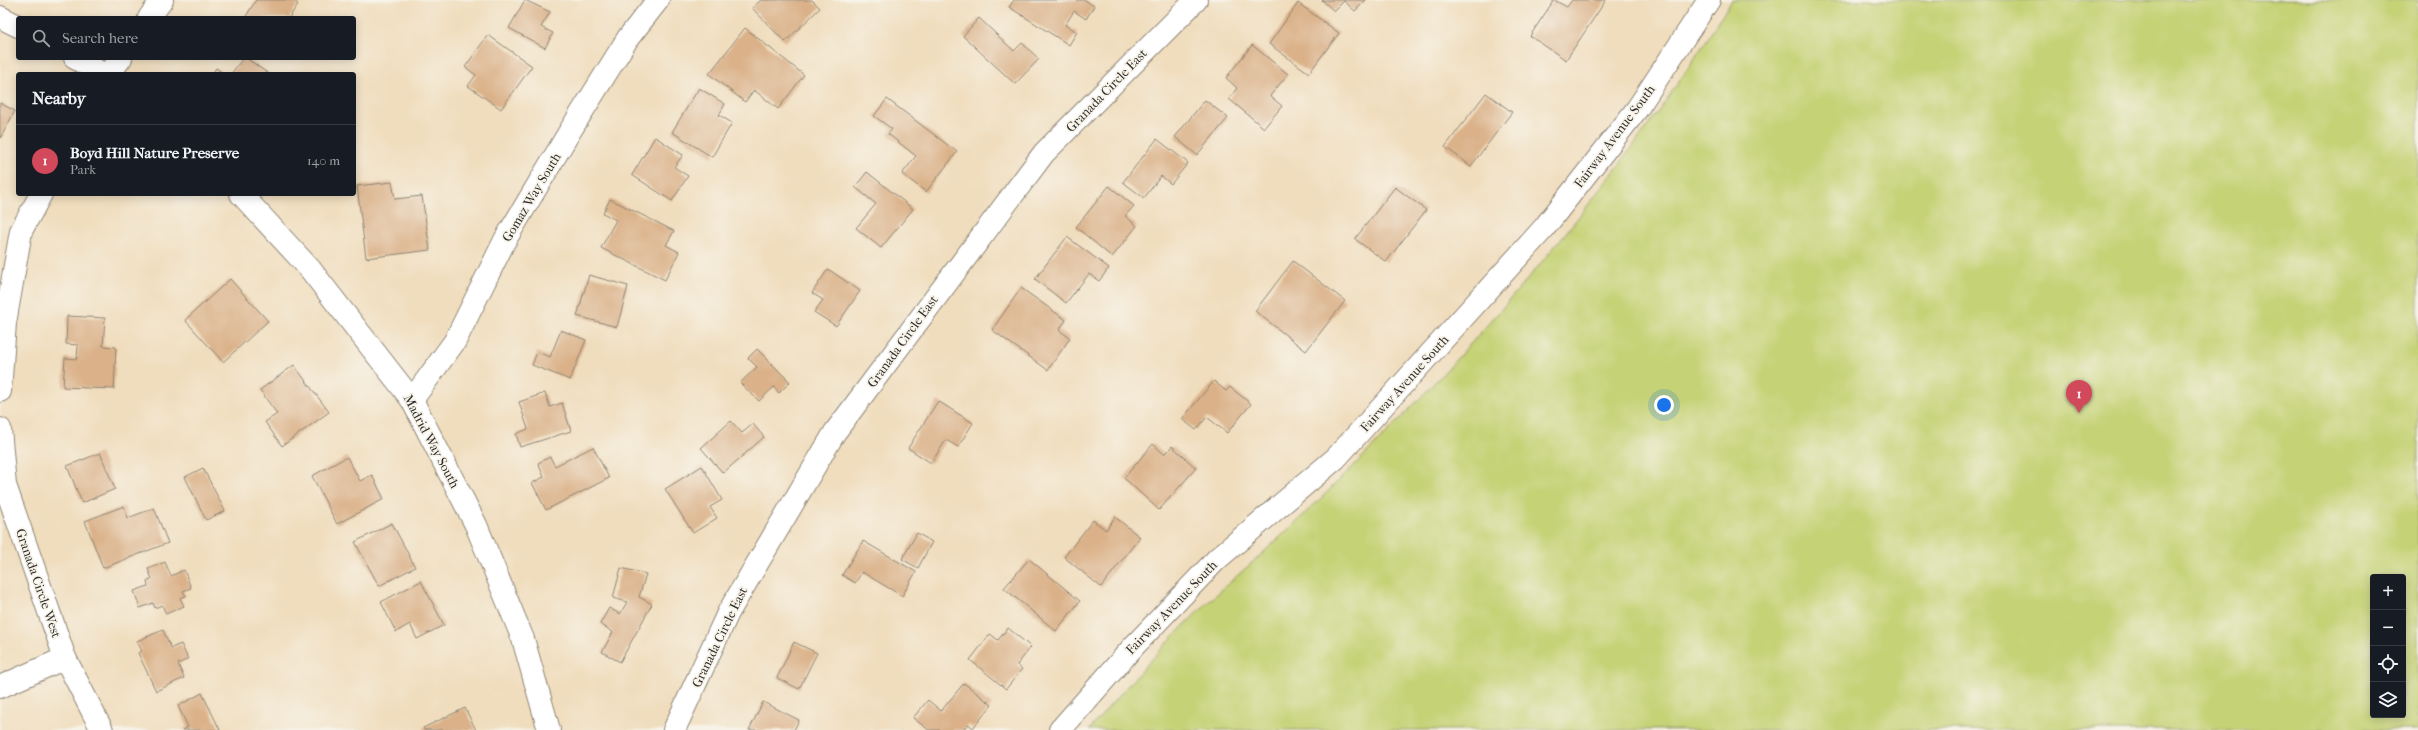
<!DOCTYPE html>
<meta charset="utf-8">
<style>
:root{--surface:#171b24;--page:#242831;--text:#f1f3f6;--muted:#9ea1a6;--line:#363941;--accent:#d1495b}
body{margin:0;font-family:"IM FELL French Canon",serif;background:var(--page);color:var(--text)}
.controls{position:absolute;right:12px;bottom:12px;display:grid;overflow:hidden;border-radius:4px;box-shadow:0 2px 10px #0003}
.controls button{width:36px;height:36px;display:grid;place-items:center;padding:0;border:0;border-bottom:1px solid var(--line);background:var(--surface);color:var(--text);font:20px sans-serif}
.you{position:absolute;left:1664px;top:405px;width:14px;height:14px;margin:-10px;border:3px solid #fff;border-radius:50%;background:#1a73e8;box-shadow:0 0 0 6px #1a73e833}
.badge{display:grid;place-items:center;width:26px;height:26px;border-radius:50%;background:var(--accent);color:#fff;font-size:13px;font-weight:700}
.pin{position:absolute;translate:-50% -33px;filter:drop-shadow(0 1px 2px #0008)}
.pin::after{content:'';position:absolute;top:21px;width:14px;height:12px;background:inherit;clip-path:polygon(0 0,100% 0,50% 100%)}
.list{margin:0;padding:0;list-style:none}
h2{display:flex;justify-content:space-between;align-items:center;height:52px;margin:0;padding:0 16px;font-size:17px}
h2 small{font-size:13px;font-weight:400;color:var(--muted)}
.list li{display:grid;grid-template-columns:26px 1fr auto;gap:12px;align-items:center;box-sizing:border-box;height:72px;padding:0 16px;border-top:1px solid var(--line)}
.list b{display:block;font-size:15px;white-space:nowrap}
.list p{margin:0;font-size:13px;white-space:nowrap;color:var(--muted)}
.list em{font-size:13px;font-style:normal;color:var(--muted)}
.icon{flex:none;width:22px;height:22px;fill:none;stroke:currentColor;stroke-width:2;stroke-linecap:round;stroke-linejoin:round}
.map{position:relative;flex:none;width:2418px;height:730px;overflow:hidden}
.search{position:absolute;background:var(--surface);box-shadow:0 2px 10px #0003;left:16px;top:16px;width:340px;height:44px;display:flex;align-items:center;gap:10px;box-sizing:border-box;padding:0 14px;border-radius:4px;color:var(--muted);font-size:15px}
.panel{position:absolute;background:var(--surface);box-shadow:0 2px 10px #0003;left:16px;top:72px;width:340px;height:124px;border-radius:4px}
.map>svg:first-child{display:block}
.green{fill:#c5d274;stroke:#787e50;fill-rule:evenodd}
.building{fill:#dab188}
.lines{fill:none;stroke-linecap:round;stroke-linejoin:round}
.minor-casing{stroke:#8e8474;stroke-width:24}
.tertiary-casing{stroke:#8e8474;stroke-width:24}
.minor{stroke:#fff;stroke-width:22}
.tertiary{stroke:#fff;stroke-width:22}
.labels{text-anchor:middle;stroke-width:3.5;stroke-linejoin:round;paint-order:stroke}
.street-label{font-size:13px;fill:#2b2b2b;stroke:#f7f3e8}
</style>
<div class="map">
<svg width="2418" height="730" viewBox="0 0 2418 730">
<rect width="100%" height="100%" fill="#f7f3e8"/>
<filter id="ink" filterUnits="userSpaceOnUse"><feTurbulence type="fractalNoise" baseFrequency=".025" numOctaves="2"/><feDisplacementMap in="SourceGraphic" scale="8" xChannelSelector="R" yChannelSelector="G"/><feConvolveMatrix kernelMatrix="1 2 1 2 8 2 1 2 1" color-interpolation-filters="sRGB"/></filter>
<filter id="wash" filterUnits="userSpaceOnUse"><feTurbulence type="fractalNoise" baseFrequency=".012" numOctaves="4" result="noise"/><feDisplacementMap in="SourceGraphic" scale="16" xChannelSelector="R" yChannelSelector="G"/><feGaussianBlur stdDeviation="0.9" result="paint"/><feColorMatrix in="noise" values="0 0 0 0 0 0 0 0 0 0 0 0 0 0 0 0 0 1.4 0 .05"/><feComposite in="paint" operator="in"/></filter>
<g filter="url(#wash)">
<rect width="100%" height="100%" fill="#f0ddbd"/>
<path class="green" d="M1732 0H2418V730H1089C1126 687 1165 643 1206 604 1235 577 1265 552 1293 525 1458 368 1612 195 1732 0ZM2373 577H2403V715H2373Z"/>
<g id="blocks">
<g class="building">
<path d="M256 0H293L298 4 289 18H245Z"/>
<path d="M525 0 550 12 541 27 553 33 545 48 509 28Z"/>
<path d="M761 0H812L820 8 785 42 752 8Z"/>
<path d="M1014 0H1085L1094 6 1086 19 1074 11 1065 25 1077 32 1069 45 1009 7Z"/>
<path d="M1322 0H1366L1355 11 1344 1 1334 11Z"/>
<path d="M1554 0 1567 7 1572 0H1606L1566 60 1530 36Z"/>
<path d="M1298 3 1339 33 1309 73 1269 44Z"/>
<path d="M979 18 1014 51 1022 43 1039 59 1015 84 963 36Z"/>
<path d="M745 28 804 75 778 109 754 90 745 102 709 74Z"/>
<path d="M488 35 532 66 501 109 468 86 476 75 465 67Z"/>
<path d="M1252 45 1288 74 1270 96 1282 106 1264 128 1229 99 1237 88 1226 78Z"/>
<path d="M243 58H246L269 74H231Z"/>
<path d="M216 68 224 74H212Z"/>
<path d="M699 88 725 104 719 115 732 123 712 157 672 132Z"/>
<path d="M1486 93 1512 112 1471 166 1445 147Z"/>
<path d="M887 99 957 152 926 192 902 174 916 156 888 134 892 129 874 116Z"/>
<path d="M1205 100 1228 118 1197 155 1175 137Z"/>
<path d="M0 103 15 111 0 139Z"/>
<path d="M655 137 683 155 674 167 688 176 672 201 632 175Z"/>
<path d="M1157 139 1188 163 1171 184 1161 176 1144 198 1123 182Z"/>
<path d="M867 172 913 209 881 248 856 228 876 204 855 187Z"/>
<path d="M392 182 395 199 422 196 430 250 366 258 357 186Z"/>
<path d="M1109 186 1134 206 1125 216 1137 226 1112 257 1076 227Z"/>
<path d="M1395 187 1426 210 1386 262 1355 239Z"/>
<path d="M610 199 674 231 666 245 679 252 665 280 601 248 616 220 603 213Z"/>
<path d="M1067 237 1109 268 1099 281 1089 274 1066 303 1035 279Z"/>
<path d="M1293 261 1345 301 1306 351 1255 311Z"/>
<path d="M828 269 860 291 836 326 814 312 823 300 812 293Z"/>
<path d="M589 275 628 286 617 327 577 316Z"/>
<path d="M230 279 268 321 223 362 185 320Z"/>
<path d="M1021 288 1066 320 1059 330 1070 338 1048 370 992 330Z"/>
<path d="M67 316 105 318 103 346 116 347 114 389 63 387 65 358 77 359 78 345 66 344Z"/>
<path d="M561 330 586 340 570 380 532 365 537 352 550 357Z"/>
<path d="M757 349 790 382 779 393 774 387 759 401 740 383 757 367 748 358Z"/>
<path d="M294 365 329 412 282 446 265 422 277 414 260 390Z"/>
<path d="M1214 381 1226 391 1230 387 1251 404 1227 433 1207 417 1196 430 1182 419Z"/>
<path d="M545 393 550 407 562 403 571 431 520 447 516 434 528 429 519 402Z"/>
<path d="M938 401 973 423 958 447 946 440 931 463 908 448Z"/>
<path d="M731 421 742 433 753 424 764 437 723 473 701 448Z"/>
<path d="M1153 444 1164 454 1172 446 1196 468 1159 510 1124 478Z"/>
<path d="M593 447 609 478 546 510 532 483 544 477 538 463 550 457 555 466Z"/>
<path d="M100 453 115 489 82 503 67 466Z"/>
<path d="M347 457 360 481 372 475 384 499 337 524 312 476Z"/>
<path d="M702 466 722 500 710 507 717 518 693 533 665 489Z"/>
<path d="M203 468 225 511 206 520 185 477Z"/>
<path d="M124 506 128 518 154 508 168 543 103 568 85 521Z"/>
<path d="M1115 517 1140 537 1101 587 1064 557 1093 520 1106 530Z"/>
<path d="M392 523 415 567 379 586 355 542Z"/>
<path d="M917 533 932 542 918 568 902 559Z"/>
<path d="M863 541 916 572 902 596 862 572 855 583 842 575Z"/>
<path d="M1029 559 1080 601 1056 631 1004 588Z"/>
<path d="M165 562 171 576 184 570 191 588 183 591 186 596 180 598 184 606 166 614 162 605 155 608 153 603 140 608 134 591 148 586 147 581 152 579 148 569Z"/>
<path d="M621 568 646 574 639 597 652 604 620 662 602 652 613 632 600 624 609 608 620 614 627 602 613 598Z"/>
<path d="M421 581 444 625 417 639 410 624 396 632 381 602Z"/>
<path d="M1008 628 1031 647 1017 665 1022 669 1006 689 970 660 990 634 998 640Z"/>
<path d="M163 630 171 648 181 644 188 659 178 664 184 678 156 691 138 653 142 651 137 641Z"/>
<path d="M794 642 817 653 799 689 777 678Z"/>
<path d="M964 683 992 705 973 728 968 724 963 730H929L913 718 928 700 941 711Z"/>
<path d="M202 693 220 730H182L188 727 178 706Z"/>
<path d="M763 702 799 720 794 730H749Z"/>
<path d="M465 708 476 730H424L423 728Z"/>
</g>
</g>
</g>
<g filter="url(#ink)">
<use href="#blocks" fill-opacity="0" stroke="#8e8474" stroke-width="1"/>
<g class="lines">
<g class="minor-casing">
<g id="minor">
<path d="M0 17 18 26"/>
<path d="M149 18 162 0"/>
<path d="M75 58 103 74"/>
<path d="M109 74 121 58"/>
<path d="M241 194 310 269 412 400 476 525 523 639 549 730"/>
<path d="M0 391 5 323 21 231 41 194"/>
<path d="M412 400 455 341 505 240 570 131 628 38 658 0"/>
<path d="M0 429 5 485 65 658 102 730"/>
<path d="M0 687 65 658"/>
<path d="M674 730 728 613 835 432 1044 153 1196 0"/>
</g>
</g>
<g class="tertiary-casing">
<path id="tertiary" d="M1060 730 1134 646 1217 559 1336 458 1544 228 1637 109 1709 0"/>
</g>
<use href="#minor" class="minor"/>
<use href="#tertiary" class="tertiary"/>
</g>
</g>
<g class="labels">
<g class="street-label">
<text transform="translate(1106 90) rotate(-46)" y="5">Granada Circle East</text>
<text transform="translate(1614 136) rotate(-53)" y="5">Fairway Avenue South</text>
<text transform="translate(531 197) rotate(-59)" y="5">Gomaz Way South</text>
<text transform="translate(902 341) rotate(-54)" y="5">Granada Circle East</text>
<text transform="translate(1404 383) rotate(-48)" y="5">Fairway Avenue South</text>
<text transform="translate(432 441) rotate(62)" y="5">Madrid Way South</text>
<text transform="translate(39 583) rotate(71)" y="5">Granada Circle West</text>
<text transform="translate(1171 607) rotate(-46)" y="5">Fairway Avenue South</text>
<text transform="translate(719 637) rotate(-64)" y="5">Granada Circle East</text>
</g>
</g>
</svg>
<div class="controls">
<button>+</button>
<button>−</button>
<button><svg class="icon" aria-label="locate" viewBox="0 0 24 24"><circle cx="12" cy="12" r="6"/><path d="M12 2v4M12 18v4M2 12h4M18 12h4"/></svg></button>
<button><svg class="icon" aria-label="layers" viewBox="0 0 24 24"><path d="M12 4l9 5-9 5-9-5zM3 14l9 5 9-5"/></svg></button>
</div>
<div class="you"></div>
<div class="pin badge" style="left:2079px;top:413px">1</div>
<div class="search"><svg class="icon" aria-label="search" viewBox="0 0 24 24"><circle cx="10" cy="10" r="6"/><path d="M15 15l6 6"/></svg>Search here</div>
<section class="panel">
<h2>Nearby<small></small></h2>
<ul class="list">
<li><span class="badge">1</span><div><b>Boyd Hill Nature Preserve</b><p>Park</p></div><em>140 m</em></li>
</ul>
</section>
</div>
